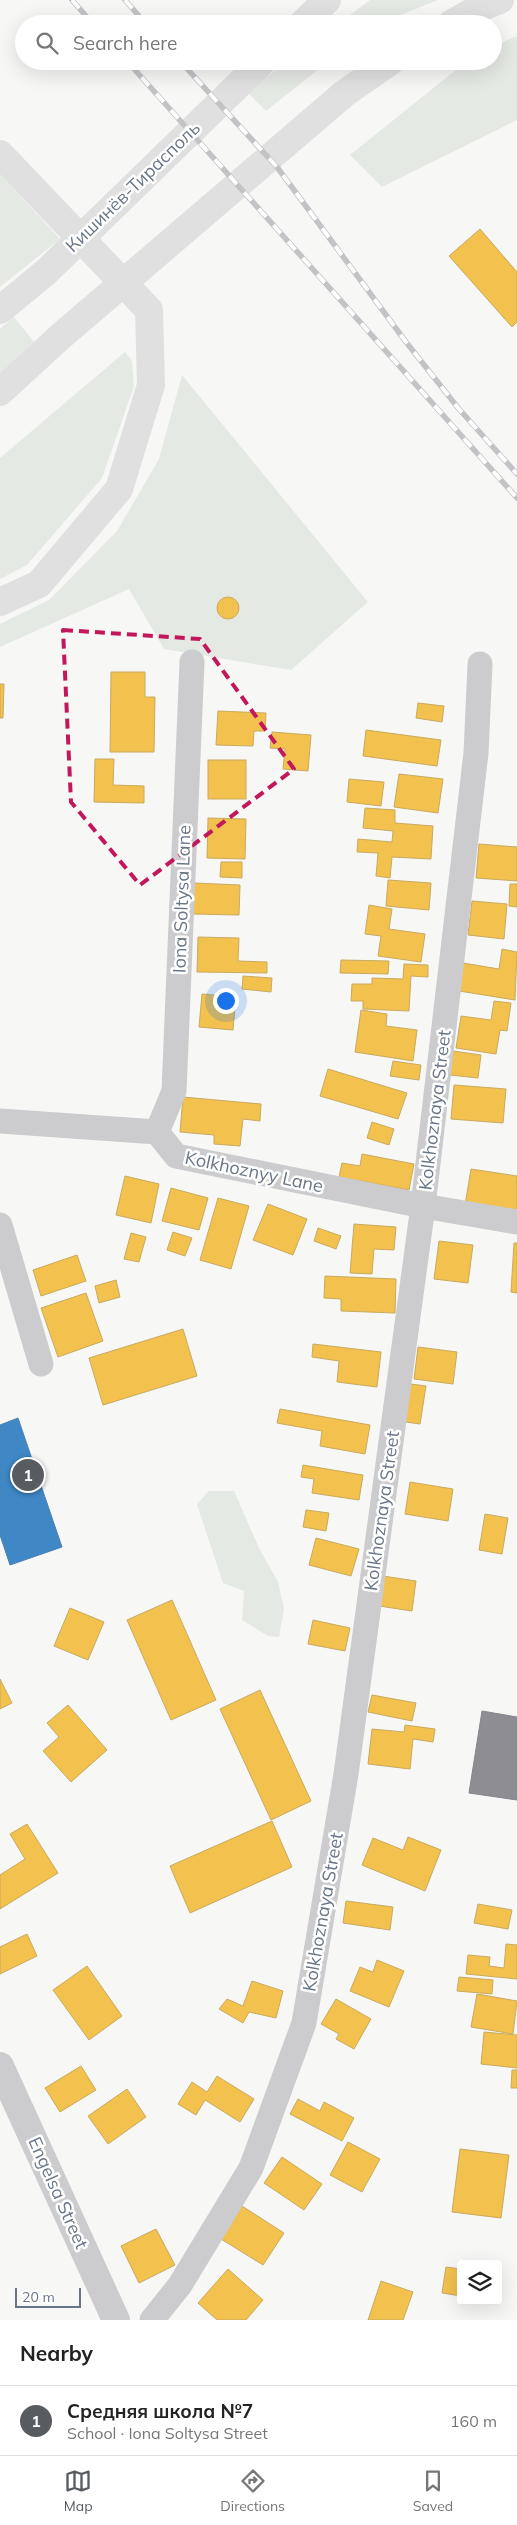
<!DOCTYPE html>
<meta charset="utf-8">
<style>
:root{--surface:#fff;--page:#f6f6f6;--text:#222;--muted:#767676;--line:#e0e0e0;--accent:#585c61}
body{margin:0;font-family:Mulish,sans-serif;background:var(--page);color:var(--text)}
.controls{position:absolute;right:15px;bottom:15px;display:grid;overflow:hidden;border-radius:5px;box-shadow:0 5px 20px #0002}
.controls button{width:45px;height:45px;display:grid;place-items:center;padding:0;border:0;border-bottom:1px solid var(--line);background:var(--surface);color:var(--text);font:25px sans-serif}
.scale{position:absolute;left:15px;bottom:12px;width:66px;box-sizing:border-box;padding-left:5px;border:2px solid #687586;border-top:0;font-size:14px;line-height:18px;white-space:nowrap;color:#687586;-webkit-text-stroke:4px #fff;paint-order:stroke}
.you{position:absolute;left:225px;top:1000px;width:18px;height:18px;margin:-12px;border:4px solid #fff;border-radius:50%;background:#1a73e8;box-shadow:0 0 0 8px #1a73e833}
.badge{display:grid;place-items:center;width:32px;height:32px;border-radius:50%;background:var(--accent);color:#fff;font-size:16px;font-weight:700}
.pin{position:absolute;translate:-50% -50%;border:2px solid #fff;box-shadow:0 1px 5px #0006}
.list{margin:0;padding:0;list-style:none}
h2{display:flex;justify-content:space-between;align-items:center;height:65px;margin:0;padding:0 20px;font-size:21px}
h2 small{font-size:16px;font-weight:400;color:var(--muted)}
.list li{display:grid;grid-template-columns:32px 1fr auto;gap:15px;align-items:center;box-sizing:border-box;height:70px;padding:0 20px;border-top:1px solid var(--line)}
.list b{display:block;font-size:19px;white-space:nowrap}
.list p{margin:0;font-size:16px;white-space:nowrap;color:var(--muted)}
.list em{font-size:16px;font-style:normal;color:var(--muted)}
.icon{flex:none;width:28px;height:28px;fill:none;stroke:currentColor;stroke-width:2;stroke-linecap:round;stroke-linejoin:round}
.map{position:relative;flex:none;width:517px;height:2320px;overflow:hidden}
.search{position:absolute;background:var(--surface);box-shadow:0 5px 20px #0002;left:15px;right:15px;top:15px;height:55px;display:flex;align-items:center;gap:12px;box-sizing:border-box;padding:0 18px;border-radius:28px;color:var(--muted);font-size:19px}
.sheet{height:135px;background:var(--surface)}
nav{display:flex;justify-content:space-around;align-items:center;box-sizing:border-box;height:70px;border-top:1px solid var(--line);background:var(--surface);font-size:14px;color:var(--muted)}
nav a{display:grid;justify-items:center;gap:2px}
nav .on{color:var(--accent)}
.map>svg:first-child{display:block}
.green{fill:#e5e9e4}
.homes{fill:#f2c14e;stroke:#c9aa5f}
.schools{fill:#3f88c5;stroke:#4b82b2}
.industry{fill:#8d8d92;stroke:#82868e}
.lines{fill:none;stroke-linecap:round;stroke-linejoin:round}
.minor{stroke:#ccccce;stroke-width:25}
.tertiary{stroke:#ccccce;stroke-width:28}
.primary{stroke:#e0e0e1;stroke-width:28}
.rail-casing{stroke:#c2c3c5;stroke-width:5.5}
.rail{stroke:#fff;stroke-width:4;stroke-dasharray:11;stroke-linecap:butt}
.marked{fill:none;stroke:#c2185b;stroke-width:4;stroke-dasharray:10 6;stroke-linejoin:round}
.labels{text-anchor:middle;stroke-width:5;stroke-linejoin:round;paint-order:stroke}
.street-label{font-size:18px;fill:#687586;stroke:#fff}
</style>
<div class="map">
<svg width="517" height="2320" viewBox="0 0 517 2320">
<rect width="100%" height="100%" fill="#f7f7f6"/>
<g class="green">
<path d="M370 0H438L378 24H338Z"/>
<path d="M517 36V120L382 187 350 155 467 61H493V46Z"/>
<path d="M288 61H329L266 111 247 92Z"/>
<path d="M0 174 60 239 0 287Z"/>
<path d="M14 317 34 342 0 374V329Z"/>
<path d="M125 352 132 361 134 386 102 478 27 565 0 579V458Z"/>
<path d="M182 375 368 602 291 670 164 649 129 589 0 647V624L49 600 117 531 159 459Z"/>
<path d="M209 1491H234L259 1548 278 1582 284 1609 279 1637 268 1636 242 1620 244 1591 223 1583 197 1504Z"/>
</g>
<g class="homes">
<path d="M480 229 517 272V322L512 327 449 256Z"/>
<circle cx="228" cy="608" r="11"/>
<path d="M111 672H145V697H155L154 752H110Z"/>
<path d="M0 684H4L3 718H0Z"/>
<path d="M418 703 444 706 442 722 416 718Z"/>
<path d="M218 711 266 713 265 731H254L253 746 216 745Z"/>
<path d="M366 730 441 740 437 766 363 756Z"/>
<path d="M272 732 311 735 308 771 283 769 285 749 270 748Z"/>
<path d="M95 759H114L113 785 144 786V803L94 802Z"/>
<rect x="208" y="760" width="38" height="39"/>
<path d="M399 774 443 779 438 813 394 807Z"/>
<path d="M349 779 384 782 381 806 347 802Z"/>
<path d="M365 808 395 810V823L433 826 431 859 392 857 390 878 376 876 378 853 357 852 358 839 392 842 393 831 363 828Z"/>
<path d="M208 818 246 819 245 859 207 858Z"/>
<path d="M479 844 517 847V881L476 878Z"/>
<path d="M221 862H242V878L220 877Z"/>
<path d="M388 880 431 883 429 910 386 906Z"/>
<path d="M194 883 240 885 239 915 193 914Z"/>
<path d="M510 884H517V907L509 906Z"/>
<path d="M472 901 507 904 504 939 468 935Z"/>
<path d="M369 905 392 909 389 929 425 934 421 962 378 956 381 936 365 934Z"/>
<path d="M198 937 239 938 238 961 267 962V973L197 972Z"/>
<path d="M502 949 517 952 515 1000 459 991 463 963 499 969Z"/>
<path d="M341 960 389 961 388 974 340 973Z"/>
<path d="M404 964 428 965V977L411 976 409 1011 363 1009V1001H351L352 984H372V978L403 979Z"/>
<path d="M243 976 272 978 271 992 242 989Z"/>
<path d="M202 994 236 997 233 1030 199 1027Z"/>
<path d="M494 1001 511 1003 507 1031 500 1030 496 1054 456 1048 461 1016 491 1020Z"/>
<path d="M361 1010 387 1014 386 1026 417 1030 413 1061 355 1052Z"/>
<path d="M453 1051 481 1055 478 1078 450 1075Z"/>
<path d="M393 1061 421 1065 419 1080 390 1076Z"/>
<path d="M328 1069 407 1093 398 1119 320 1096Z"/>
<path d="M454 1085 506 1089 503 1123 451 1119Z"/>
<path d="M183 1097 261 1104 260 1121 243 1119 240 1146 214 1144V1135L180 1132Z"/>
<path d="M372 1122 394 1129 389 1145 367 1138Z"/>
<path d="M362 1154 414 1164 409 1190 339 1177 342 1163 360 1166Z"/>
<path d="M471 1169 517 1176V1212L465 1205Z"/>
<path d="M125 1176 159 1184 151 1223 116 1215Z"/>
<path d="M171 1188 208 1198 199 1230 162 1221Z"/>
<path d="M218 1198 249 1206 231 1269 200 1260Z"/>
<path d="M268 1204 307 1219 293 1255 253 1240Z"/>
<path d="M354 1224 396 1227 394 1250 374 1249 372 1274 350 1273Z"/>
<path d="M318 1228 341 1236 336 1249 314 1241Z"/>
<path d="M173 1232 192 1238 185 1256 167 1250Z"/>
<path d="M131 1233 146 1237 139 1262 124 1259Z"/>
<path d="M439 1241 473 1245 468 1283 434 1279Z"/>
<path d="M514 1243H517V1293L511 1292Z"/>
<path d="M77 1255 86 1281 41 1296 33 1270Z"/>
<path d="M325 1276 396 1279 395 1313 341 1311V1299L324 1298Z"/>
<path d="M116 1280 120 1297 99 1303 95 1286Z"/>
<path d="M86 1293 103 1341 58 1357 41 1308Z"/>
<path d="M183 1329 197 1376 103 1405 89 1358Z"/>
<path d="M313 1344 381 1352 377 1387 337 1382 339 1361 312 1357Z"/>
<path d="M418 1347 457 1352 453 1384 414 1379Z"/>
<path d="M403 1383 426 1386 420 1424 398 1421Z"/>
<path d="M280 1409 370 1425 365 1454 320 1446 322 1431 277 1423Z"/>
<path d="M303 1465 363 1475 359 1500 312 1493 314 1479 301 1477Z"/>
<path d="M410 1482 453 1489 448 1521 405 1514Z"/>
<path d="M306 1510 329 1513 326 1531 303 1527Z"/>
<path d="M485 1514 508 1518 502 1554 479 1550Z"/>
<path d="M316 1538 359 1549 351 1576 309 1565Z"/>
<path d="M383 1576 416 1581 412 1611 379 1606Z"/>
<path d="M172 1600 216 1700 171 1720 127 1620Z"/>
<path d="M70 1608 104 1622 88 1660 54 1646Z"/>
<path d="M313 1620 350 1628 345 1651 308 1644Z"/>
<path d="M0 1679 12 1703 0 1709Z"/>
<path d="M260 1690 311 1801 271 1820 220 1709Z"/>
<path d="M372 1695 416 1703 412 1721 368 1712Z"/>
<path d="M68 1705 107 1750 71 1782 43 1751 59 1737 47 1723Z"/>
<path d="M405 1725 435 1729 433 1742 413 1739 410 1769 368 1764 372 1729 404 1732Z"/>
<path d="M272 1821 292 1867 190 1913 170 1866Z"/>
<path d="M27 1824 58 1873 0 1909V1875L25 1859 10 1834Z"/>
<path d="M408 1837 441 1850 425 1891 362 1865 373 1838 403 1850Z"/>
<path d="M346 1901 393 1907 390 1930 343 1923Z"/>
<path d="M478 1904 512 1910 508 1929 474 1923Z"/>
<path d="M27 1934 37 1956 0 1974V1947Z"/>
<path d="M506 1944 517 1945V1979L466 1974 468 1955 490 1957 489 1966 504 1968Z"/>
<path d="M377 1960 404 1971 389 2007 350 1991 360 1967 373 1972Z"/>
<path d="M87 1966 122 2016 89 2040 53 1990Z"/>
<path d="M459 1977 493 1980 492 1994 457 1991Z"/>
<path d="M252 1981 283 1991 276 2018 249 2012 243 2023 219 2009 227 1999 243 2006Z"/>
<path d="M477 1994 517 2001 513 2034 471 2027Z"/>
<path d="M336 1999 371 2019 354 2049 336 2039 339 2034 321 2024Z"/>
<path d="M484 2032 517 2035V2068L481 2064Z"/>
<path d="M81 2066 96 2090 60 2112 45 2088Z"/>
<path d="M512 2070H517V2088H511Z"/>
<path d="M217 2076 254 2099 240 2122 205 2100 196 2115 178 2104 192 2082 207 2092Z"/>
<path d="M127 2089 146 2117 108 2144 88 2116Z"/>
<path d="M298 2099 320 2111 324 2102 354 2118 342 2141 290 2114Z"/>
<path d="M348 2142 380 2159 362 2192 330 2175Z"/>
<path d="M460 2149 509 2155 501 2218 452 2212Z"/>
<path d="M282 2157 322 2184 304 2210 264 2183Z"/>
<path d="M242 2206 284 2233 263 2265 221 2239Z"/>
<path d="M156 2229 175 2265 139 2283 121 2246Z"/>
<path d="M446 2267 461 2269V2296L442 2293Z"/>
<path d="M228 2269 263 2300 246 2320H217L198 2303Z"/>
<path d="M381 2281 413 2292 403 2320H368Z"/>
</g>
<path class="schools" d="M18 1418 62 1547 10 1565 0 1535V1425Z"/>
<path class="industry" d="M482 1711 517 1717V1800L469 1793Z"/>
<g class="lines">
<g class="minor">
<path d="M0 1121 157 1132 176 1156 423 1206 517 1222"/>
<path d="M157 1132 174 1091 192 662"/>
<path d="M0 1225 41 1364"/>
<path d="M152 2320 180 2285 251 2168 304 2023 346 1774 423 1206 476 753 480 664"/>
</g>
<path class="tertiary" d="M0 2066 116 2320"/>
<g class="primary">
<path d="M302 24 327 0"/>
<path d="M451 24 477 9 500 0"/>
<path d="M0 154 149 310 151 385 119 489 39 584 0 602"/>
<path d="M0 310 46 272 263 61"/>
<path d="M0 392 61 336 345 93 391 61"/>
</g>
<g class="rail-casing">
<g id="rail">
<path d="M72 0 93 24"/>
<path d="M125 0 146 24"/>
<path d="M127 61 517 498"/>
<path d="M180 61 277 167 406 342 459 409 517 474"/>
</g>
</g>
<use href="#rail" class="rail"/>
</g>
<path class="marked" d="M63 630 200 639 294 769 140 885 71 802Z"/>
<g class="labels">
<g class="street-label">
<text transform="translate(133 187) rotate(-44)" y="6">Кишинёв-Тирасполь</text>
<text transform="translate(182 899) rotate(-88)" y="6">Iona Soltysa Lane</text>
<text transform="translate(435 1110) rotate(-83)" y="6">Kolkhoznaya Street</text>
<text transform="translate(254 1172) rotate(12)" y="6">Kolkhoznyy Lane</text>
<text transform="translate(382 1511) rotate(-82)" y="6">Kolkhoznaya Street</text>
<text transform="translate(323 1912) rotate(-80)" y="6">Kolkhoznaya Street</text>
<text transform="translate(58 2193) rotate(66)" y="6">Engelsa Street</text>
</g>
</g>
</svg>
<div class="controls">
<button><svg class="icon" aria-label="layers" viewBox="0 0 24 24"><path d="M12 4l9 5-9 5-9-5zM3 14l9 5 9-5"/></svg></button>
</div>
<div class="scale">20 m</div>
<div class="you"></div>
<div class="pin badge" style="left:28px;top:1475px">1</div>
<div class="search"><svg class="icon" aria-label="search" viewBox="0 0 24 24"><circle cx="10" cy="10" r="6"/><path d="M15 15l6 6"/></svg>Search here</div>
</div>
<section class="sheet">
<h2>Nearby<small></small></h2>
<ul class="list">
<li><span class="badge">1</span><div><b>Средняя школа №7</b><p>School · Iona Soltysa Street</p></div><em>160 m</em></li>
</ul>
</section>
<nav>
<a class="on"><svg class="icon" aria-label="map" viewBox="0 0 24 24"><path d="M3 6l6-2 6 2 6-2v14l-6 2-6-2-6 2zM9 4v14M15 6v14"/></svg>Map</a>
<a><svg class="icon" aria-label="directions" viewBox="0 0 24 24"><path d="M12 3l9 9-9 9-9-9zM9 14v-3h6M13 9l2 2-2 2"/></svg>Directions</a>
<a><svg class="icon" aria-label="saved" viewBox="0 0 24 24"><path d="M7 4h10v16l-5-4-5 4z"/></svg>Saved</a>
</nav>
